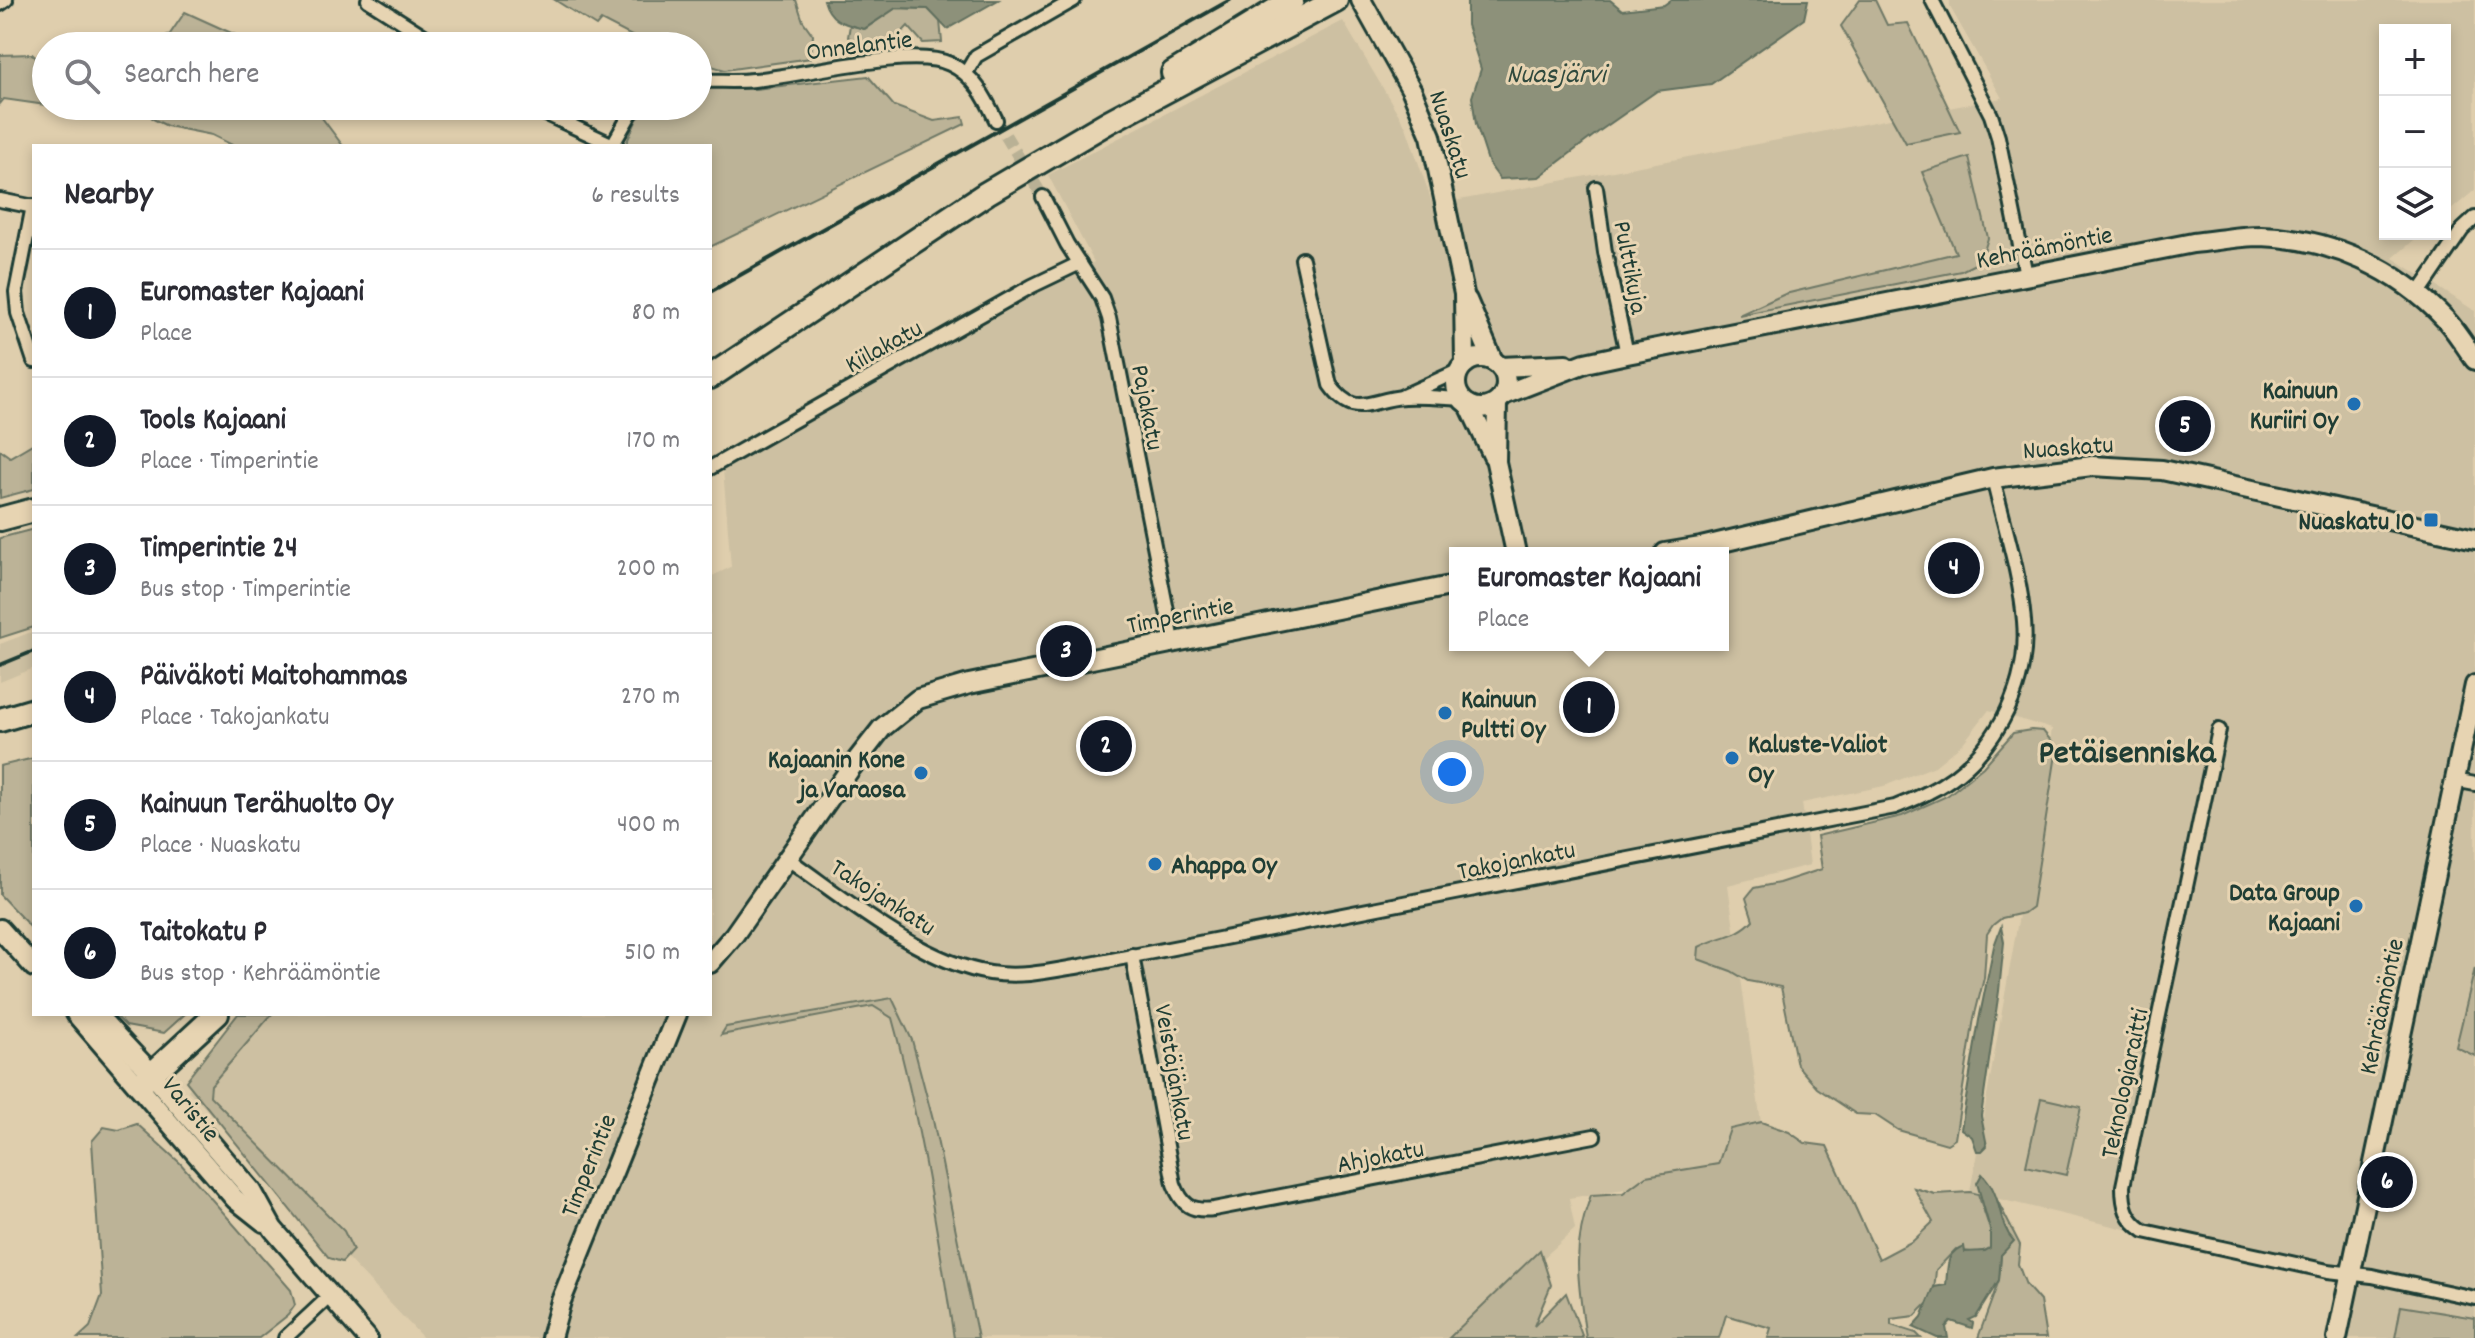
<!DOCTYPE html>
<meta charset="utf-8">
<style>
:root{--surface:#fff;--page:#f2f2f3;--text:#2b2b33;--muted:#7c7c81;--line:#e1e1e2;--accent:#111827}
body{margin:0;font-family:Dekko,sans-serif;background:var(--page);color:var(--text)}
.controls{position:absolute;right:24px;top:24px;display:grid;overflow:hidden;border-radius:0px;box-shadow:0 4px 12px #0003}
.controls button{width:72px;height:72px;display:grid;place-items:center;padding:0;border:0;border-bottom:2px solid var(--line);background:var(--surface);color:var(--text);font:40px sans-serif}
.you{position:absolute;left:1452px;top:772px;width:28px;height:28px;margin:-20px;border:6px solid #fff;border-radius:50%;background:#1a73e8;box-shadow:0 0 0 12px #1a73e833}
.badge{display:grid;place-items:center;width:52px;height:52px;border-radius:50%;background:var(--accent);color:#fff;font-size:26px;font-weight:700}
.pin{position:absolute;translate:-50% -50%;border:4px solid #fff;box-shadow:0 2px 8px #0006}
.popup{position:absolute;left:1449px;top:547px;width:280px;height:104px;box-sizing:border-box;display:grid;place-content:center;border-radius:0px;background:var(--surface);filter:drop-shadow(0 2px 6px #0005);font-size:26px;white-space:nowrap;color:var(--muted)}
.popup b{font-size:30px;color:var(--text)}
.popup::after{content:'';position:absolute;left:50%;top:100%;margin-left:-16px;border:16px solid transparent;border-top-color:var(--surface)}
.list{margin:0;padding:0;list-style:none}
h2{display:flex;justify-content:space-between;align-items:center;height:104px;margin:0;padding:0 32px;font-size:34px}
h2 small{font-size:26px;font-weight:400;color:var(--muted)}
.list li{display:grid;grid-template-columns:52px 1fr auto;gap:24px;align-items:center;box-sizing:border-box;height:128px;padding:0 32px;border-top:2px solid var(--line)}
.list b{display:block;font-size:30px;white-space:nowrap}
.list p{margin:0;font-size:26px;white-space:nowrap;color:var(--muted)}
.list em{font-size:26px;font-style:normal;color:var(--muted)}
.icon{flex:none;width:44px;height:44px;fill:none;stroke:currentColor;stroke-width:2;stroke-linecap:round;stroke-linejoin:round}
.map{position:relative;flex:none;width:2475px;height:1338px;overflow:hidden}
.search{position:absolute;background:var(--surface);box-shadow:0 4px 12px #0003;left:32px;top:32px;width:680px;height:88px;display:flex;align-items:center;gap:20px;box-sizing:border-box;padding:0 28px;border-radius:44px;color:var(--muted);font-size:30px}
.panel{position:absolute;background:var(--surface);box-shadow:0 4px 12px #0003;left:32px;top:144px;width:680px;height:872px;border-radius:0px}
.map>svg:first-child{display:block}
.built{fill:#cdc0a2;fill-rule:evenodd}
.green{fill:#bcb397;stroke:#6e7866;stroke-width:2}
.water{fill:#8d917a;stroke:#616f5e;stroke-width:2}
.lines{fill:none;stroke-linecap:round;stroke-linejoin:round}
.street-tunnel{stroke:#b9b195;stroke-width:12;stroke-dasharray:12 6;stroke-linecap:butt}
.street-casing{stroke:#1f3d34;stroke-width:18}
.secondary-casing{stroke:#1f3d34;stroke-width:24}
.highway-casing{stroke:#1f3d34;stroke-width:28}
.street{stroke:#e7d4b2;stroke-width:12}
.secondary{stroke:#e7d4b2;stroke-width:18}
.highway{stroke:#e7d4b2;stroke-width:22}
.rail{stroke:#1f3d34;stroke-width:4}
.poi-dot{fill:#1f6fb2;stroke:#e7d4b2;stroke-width:3}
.labels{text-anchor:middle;stroke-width:6;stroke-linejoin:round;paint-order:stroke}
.street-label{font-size:26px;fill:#1f3d34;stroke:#e7d4b2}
.poi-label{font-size:26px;font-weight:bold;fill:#1f3d34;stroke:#e7d4b2;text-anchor:end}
.water-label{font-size:28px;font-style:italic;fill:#304a3e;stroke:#e7d4b2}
.district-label{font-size:34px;font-weight:bold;fill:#1f3d34;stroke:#e7d4b2}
</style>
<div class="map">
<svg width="2475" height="1338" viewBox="0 0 2475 1338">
<rect width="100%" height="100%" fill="#dfcead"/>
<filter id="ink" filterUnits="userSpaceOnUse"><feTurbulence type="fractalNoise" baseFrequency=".0125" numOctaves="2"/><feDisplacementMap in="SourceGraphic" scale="16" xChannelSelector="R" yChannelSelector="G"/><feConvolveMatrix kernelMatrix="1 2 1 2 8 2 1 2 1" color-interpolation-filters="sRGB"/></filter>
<g filter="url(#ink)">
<g class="built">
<path d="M1950 0H2475V190L2445 215V30H2385V234H2421L2393 258 2475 311V1338H2328L2339 1280 1970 1192 2052 729 1989 710 1963 743 1935 766 1884 786 1802 803 1810 865 1728 885 1767 1166 1569 1198 1575 1229 1456 1338H423L188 1090 255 1014H710V577L731 567 723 469 1094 262 1048 175 1343 21 1406 127 1433 205 2002 98 1950 7ZM1455 553H1723V645H1455Z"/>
<path d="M34 631V668L0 682V644Z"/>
</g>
<g class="green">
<path d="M555 0H796L803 21 813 35 811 58 725 70 698 62V46H651L601 20 596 26Z"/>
<path d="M1860 0H1875L1887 25 1908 23 1960 132 1906 143 1841 26Z"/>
<path d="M896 8 928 9 940 21 942 42 923 43 908 26 894 41 869 49 848 37 850 25 865 29Z"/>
<path d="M185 12 260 46H153L170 34Z"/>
<path d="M32 54 46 67V105L4 99 0 104V55Z"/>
<path d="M868 76 894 106 934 121 963 117 965 124 710 247V146H625L637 119 651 106H698V89L715 86 755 89Z"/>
<path d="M144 106H313L343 146H234L212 135 167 126 153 119Z"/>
<path d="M1969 157 1988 238 1981 261 1961 271 1739 315 1785 294 1956 253 1922 172Z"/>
<path d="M34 443V489L0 498V450L10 457Z"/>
<path d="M34 529V627L0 638V538Z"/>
<path d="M2031 730 2043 731 2057 748 2032 907 2024 913 2002 918 1993 925 1987 934 1984 978 1974 1018 1955 1139 1947 1144 1898 1130 1875 1115 1856 1114 1817 1088 1797 1065 1781 987 1748 981 1731 971 1698 959 1699 947C1719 936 1738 937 1753 920L1746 898 1754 888 1779 883 1822 869 1817 836 1902 816 1947 796 1983 767 2013 733Z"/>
<path d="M34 758V931L0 895V766Z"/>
<path d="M2475 968V1056L2456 1047Z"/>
<path d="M892 998 912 1040 933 1120 978 1338H954C937 1231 921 1123 892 1018L873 1006 721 1035 726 1027Z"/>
<path d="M114 1014H185L164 1033 126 1026Z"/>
<path d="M238 1014H272L211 1085 210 1096 344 1231 353 1250 342 1262 329 1258 186 1081Z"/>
<path d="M2041 1098 2081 1107 2066 1175 2026 1166Z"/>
<path d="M1761 1122 1789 1132 1805 1143 1827 1146 1879 1259 1913 1241 1933 1222 1914 1188 1935 1194 1970 1192 1978 1194 1990 1229V1248C1980 1254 1966 1253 1956 1249L1936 1270 1934 1291 1928 1303 1915 1316 1891 1319V1325L1916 1333 1921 1338H1768L1771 1328 1726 1315 1719 1338H1586C1578 1283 1571 1248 1591 1195L1623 1193 1646 1176 1718 1164 1730 1129Z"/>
<path d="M137 1124 180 1163 291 1290 295 1305 288 1315 259 1338H78L90 1327 102 1295 92 1141 104 1127 119 1130Z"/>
<path d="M1996 1198 2020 1245 2018 1264 2026 1285 2040 1301 2046 1338H1978L1999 1280 2001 1255 2008 1234Z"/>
<path d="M1540 1250 1551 1285 1534 1326 1566 1293 1583 1338H1449Z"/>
<path d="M2401 1306 2475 1318V1338H2395Z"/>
</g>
<g class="water">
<path d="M824 0H998L947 29 928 9 896 8 864 29C845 24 830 22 824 0Z"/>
<path d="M1467 0H1610L1622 10 1664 5 1671 0H1808L1804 19 1711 84 1657 91 1601 130 1539 177 1500 179 1489 164 1476 124 1472 97 1481 69 1467 25Z"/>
<path d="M2001 927 2004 942 1999 991 1981 1116 1987 1146 1982 1151H1977L1972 1137 1961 1129 1979 1020 1994 946Z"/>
<path d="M1982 1174C2004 1196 1996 1222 2014 1241L2001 1255 1999 1280 1976 1317 1969 1320 1973 1323 1972 1328 1951 1321 1946 1327 1948 1338H1937L1913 1327 1922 1317 1934 1287 1946 1285C1948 1268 1945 1252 1964 1246L1965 1252 1985 1251 1990 1248V1229L1977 1183Z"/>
</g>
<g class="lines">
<path class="street-tunnel" d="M996 120 1043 197"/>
<g class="street-casing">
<g id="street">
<path d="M368 0 440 46"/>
<path d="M1932 0 1991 115 1998 137 2026 275"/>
<path d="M0 4 6 0"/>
<path d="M966 73 976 56 1074 0"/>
<path d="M698 81C717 80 735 82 754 80 800 76 912 46 950 64 974 75 985 97 996 120"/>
<path d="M529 106 613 145"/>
<path d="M612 146 635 106"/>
<path d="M1596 188 1605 252 1627 354"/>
<path d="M1043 197 1067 244 1102 298 1109 318 1173 641"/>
<path d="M0 200 34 207"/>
<path d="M33 206 16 292 18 313 34 361"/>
<path d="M1302 259 1330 385C1355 420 1370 399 1404 397 1423 396 1442 398 1461 399"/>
<path d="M2419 293 2462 230 2475 218"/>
<path d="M1403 396 1458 371"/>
<path d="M710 468 1032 286 1080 263"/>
<path d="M2219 730 2123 1186C2123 1206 2126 1219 2144 1231L2328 1271 2372 1276 2475 1298"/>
<path d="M2454 780 2475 784"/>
<path d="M788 859C844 898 922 963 990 973 1021 978 1051 971 1081 966L1895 807C1907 802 1918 798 1929 792 1991 761 2030 690 2024 621 2020 572 2004 526 1993 478"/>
<path d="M1132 955 1174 1184C1182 1205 1191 1212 1214 1209L1594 1136"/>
<path d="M285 1338 330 1296"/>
</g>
</g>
<g class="secondary-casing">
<g id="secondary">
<path d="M1361 0 1412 91 1431 136 1464 294 1465 364"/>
<path d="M1467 300 1493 361"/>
<circle cx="1481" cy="383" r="25"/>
<path d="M1500 367 1566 364"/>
<path d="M1503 395 1585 363 1627 354 2193 243C2215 241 2238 236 2261 236 2331 238 2398 269 2446 320 2457 332 2466 347 2475 360"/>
<path d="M1497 403 1496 462 1516 553"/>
<path d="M1469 405 1493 456"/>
<path d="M1665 553 1701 547 1993 478 2092 466 2162 470 2475 539"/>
<path d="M0 929 34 967"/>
<path d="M710 963 734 935 850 769 882 728 918 699 969 684 1455 585"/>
<path d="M76 1014 235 1199 264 1222"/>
<path d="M96 1014 151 1073 252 1191 273 1229 367 1338"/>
<path d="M551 1338 561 1301 677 1014"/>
<path d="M2337 1338 2475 685"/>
</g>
</g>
<g class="highway-casing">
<g id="highway">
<path d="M1173 73 1292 0"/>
<path d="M710 377 987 193 1108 122 1336 0"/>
<path d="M0 519 34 510"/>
<path d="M0 720 34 710"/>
<path d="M140 1085 217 1014"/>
</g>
</g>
<use href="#street" class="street"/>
<use href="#secondary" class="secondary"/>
<use href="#highway" class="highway"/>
<g class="rail">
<path d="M710 292 1230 0"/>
<path d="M0 665 34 651"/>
</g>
</g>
</g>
<g class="poi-dot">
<circle cx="2354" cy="404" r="8"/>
<rect x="2423" y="512" width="16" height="16" rx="4"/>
<circle cx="1445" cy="713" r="8"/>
<circle cx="1732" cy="758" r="8"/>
<circle cx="921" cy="773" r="8"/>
<circle cx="1155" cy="864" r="8"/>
<circle cx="2356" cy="906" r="8"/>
</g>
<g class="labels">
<g class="street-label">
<text transform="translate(859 44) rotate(-7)" y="9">Onnelantie</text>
<text transform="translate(1452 134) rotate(72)" y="9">Nuaskatu</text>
<text transform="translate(2044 246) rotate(-11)" y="9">Kehräämöntie</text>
<text transform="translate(1632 267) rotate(79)" y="9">Pulttikuja</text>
<text transform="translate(883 345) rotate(-29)" y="9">Kiilakatu</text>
<text transform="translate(1149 407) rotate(79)" y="9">Pajakatu</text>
<text transform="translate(2068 446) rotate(-4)" y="9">Nuaskatu</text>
<text transform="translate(1180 614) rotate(-11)" y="9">Timperintie</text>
<text transform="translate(1516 859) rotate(-11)" y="9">Takojankatu</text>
<text transform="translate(884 896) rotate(33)" y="9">Takojankatu</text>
<text transform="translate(2380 1006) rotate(-78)" y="9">Kehräämöntie</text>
<text transform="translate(1176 1072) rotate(80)" y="9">Veistäjänkatu</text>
<text transform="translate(2123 1083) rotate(-78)" y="9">Teknologiaraitti</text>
<text transform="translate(192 1108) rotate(51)" y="9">Varistie</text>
<text transform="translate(1380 1155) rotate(-11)" y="9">Ahjokatu</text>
<text transform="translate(587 1165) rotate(-68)" y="9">Timperintie</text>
</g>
<g class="poi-label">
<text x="2338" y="398">Kainuun<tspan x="2338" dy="30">Kuriiri Oy</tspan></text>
<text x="2415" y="529">Nuaskatu 10</text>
<text x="1461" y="707" text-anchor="start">Kainuun<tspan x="1461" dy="30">Pultti Oy</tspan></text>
<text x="1748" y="752" text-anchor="start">Kaluste-Valiot<tspan x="1748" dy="30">Oy</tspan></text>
<text x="905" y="767">Kajaanin Kone<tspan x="905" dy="30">ja Varaosa</tspan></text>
<text x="1171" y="873" text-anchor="start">Ahappa Oy</text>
<text x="2340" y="900">Data Group<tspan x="2340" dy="30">Kajaani</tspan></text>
</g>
<g class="water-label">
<text x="1556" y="82">Nuasjärvi</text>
</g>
<g class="district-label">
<text x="2127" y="762">Petäisenniska</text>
</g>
</g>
</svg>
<div class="controls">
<button>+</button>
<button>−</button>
<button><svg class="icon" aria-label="layers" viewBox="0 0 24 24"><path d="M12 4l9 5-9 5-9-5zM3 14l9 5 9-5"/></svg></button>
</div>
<div class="you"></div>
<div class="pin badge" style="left:1589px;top:707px">1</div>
<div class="popup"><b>Euromaster Kajaani</b>Place</div>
<div class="pin badge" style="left:1106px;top:746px">2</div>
<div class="pin badge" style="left:1066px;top:651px">3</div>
<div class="pin badge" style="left:1954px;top:568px">4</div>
<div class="pin badge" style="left:2185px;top:426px">5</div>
<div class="pin badge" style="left:2387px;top:1182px">6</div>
<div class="search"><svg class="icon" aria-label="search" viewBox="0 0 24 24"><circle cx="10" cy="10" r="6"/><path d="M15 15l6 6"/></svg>Search here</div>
<section class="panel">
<h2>Nearby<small>6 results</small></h2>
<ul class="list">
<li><span class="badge">1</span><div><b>Euromaster Kajaani</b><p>Place</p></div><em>80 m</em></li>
<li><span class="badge">2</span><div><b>Tools Kajaani</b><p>Place · Timperintie</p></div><em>170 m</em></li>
<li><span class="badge">3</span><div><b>Timperintie 24</b><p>Bus stop · Timperintie</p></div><em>200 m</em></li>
<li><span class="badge">4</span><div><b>Päiväkoti Maitohammas</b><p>Place · Takojankatu</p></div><em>270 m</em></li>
<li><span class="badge">5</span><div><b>Kainuun Terähuolto Oy</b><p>Place · Nuaskatu</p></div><em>400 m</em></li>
<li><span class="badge">6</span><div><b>Taitokatu P</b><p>Bus stop · Kehräämöntie</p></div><em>510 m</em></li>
</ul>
</section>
</div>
